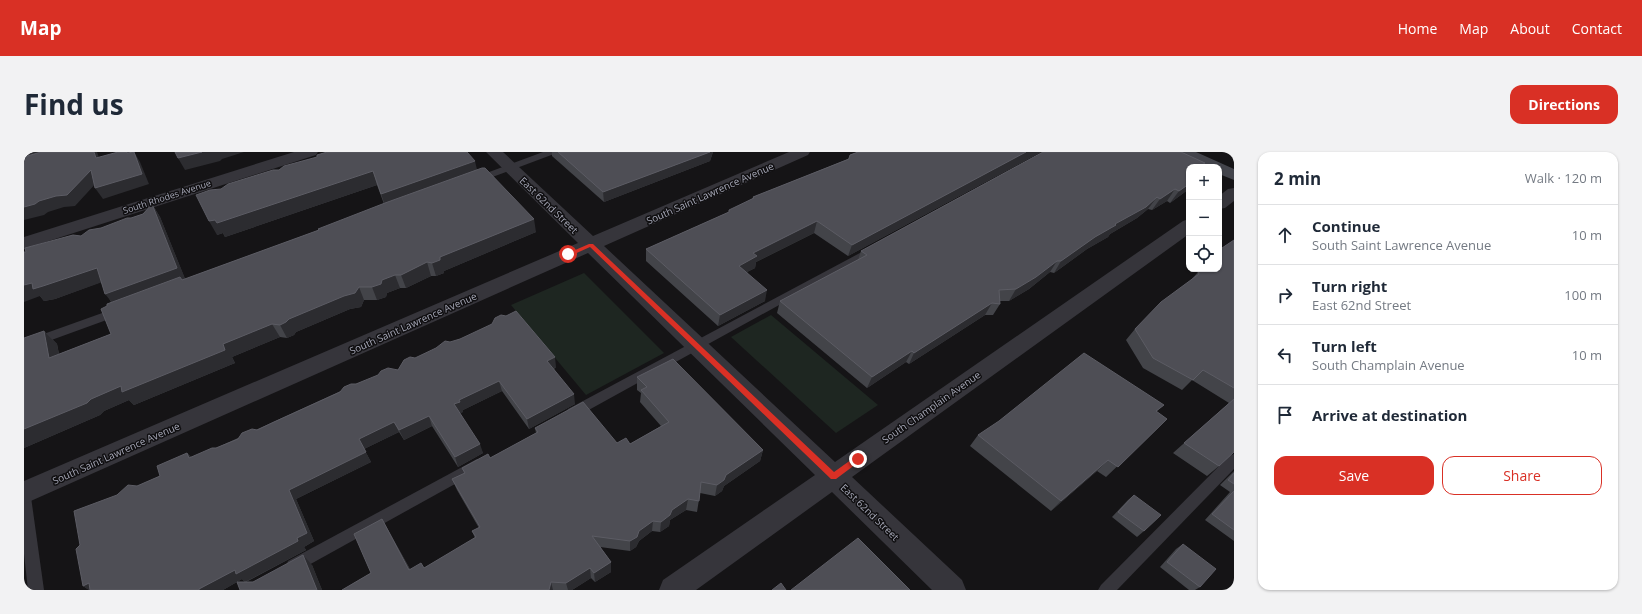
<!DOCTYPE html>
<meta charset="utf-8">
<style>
:root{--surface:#fff;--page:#f2f2f3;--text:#1f2937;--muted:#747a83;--line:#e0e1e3;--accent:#d93025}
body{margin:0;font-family:"Open Sans",sans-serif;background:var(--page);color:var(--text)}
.controls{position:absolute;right:12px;top:12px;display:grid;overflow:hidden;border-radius:8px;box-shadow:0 1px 3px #0004}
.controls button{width:36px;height:36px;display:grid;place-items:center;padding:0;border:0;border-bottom:1px solid var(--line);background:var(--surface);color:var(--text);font:20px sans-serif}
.stop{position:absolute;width:12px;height:12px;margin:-9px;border:3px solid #d93025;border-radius:50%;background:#fff}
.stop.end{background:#d93025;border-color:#fff;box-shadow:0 1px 4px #0008}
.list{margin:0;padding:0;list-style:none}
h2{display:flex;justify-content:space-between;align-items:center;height:52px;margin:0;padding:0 16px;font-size:17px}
h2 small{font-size:13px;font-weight:400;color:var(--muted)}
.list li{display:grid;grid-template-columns:26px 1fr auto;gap:12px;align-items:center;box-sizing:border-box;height:60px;padding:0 16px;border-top:1px solid var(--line)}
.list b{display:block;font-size:15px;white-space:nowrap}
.list p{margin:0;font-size:13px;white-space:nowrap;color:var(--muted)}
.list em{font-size:13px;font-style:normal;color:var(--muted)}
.actions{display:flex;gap:8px;padding:12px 16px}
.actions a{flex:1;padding:9px 0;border:1px solid var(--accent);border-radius:12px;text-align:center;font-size:14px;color:var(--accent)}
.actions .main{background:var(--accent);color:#fff}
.icon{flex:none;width:22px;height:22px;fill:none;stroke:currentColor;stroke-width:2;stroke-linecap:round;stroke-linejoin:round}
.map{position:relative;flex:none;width:1210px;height:438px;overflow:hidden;border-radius:12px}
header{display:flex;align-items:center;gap:24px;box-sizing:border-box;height:56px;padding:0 20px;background:var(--accent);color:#fff}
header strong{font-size:19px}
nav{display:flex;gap:22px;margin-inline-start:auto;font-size:14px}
.intro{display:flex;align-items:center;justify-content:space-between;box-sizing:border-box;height:96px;padding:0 24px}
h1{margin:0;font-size:28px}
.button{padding:10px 18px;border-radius:12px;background:var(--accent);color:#fff;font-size:14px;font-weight:700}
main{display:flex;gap:24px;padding:0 24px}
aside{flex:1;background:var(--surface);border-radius:12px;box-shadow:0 1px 3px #0004}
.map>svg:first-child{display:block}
.green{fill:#1e2621}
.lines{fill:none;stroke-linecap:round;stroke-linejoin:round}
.lane{fill:#36353b;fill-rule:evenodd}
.street{fill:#36353b;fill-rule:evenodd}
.secondary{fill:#43444b;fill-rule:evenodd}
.wall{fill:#434449}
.shaded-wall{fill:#2c2c30}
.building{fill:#4e4e55;stroke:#5c5c64}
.route{fill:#d93025}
.labels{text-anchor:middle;stroke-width:3;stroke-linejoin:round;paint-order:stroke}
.far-street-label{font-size:9px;fill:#a6a8b7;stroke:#100f11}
.street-label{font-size:10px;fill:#a6a8b7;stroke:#100f11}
</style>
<header>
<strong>Map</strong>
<nav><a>Home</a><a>Map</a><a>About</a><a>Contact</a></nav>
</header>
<div class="intro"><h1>Find us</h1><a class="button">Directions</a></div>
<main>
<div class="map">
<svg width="1210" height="438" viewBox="0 0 1210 438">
<rect width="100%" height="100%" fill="#151416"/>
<g class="green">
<path d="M560 121 640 201 562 243 487 153Z"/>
<path d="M747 163 854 253 812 281 707 185Z"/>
</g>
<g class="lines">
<g class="lane">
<path d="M519 0H531L530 2 455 30 452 31 447 28 449 26Z"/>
<path d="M849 94 854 97 853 99 552 265 548 266 544 265 542 261 544 257Z"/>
<path d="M95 155 99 156 101 159 99 162 0 198V189Z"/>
<path d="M1210 302V317L1093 438H1074L1077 433 1205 304Z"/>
<path d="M453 307 458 309 460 313 458 317 274 419 269 421 264 419 262 414 264 409Z"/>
<path d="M0 339 5 341 7 345 20 438H4L0 402Z"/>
</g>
<g class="street">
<path d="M270 0H294L292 3 0 97V85Z"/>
<path d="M462 0H479L569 84 765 0H786L784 3 580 94 811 310 1159 69 1165 67V82L828 325 938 428 942 438H908L808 340 672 438H635L639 428 791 323 564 101 0 352V329L554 91Z"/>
<path d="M1210 36V49L1201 56 1195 57V44L1204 37Z"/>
</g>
<path class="secondary" d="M1151 0H1172L1210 17V28L1195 22V15H1179L1153 3Z"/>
</g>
<g class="wall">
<path d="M528 0H689L686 9 580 50 528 4Z"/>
<path d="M834 0H1017L824 104 790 81 732 110 731 116 723 120 741 149 694 174 622 109V97L705 60 728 47 729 45 824 7 826 3Z"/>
<path d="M1165 15V37L1146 51 1143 49 1128 58 1124 57 1113 66 1086 82 1084 85 1063 97 1030 121 1026 120 1005 137 985 149H976V152L969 163H961L885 212 882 210 843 236 753 161 756 149 834 108 837 99Z"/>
<path d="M255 18H453L512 80 420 119V121L412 124H407L382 136H376L363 141 362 145 353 148H340L337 155 326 157 272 180 270 183 263 186 256 185 208 205 211 211 110 253 105 248 80 259 76 263 0 296 20 179 33 192 35 202 87 182 83 154 87 150 77 130 31 147 20 149 16 144 57 84 77 76 119 62 128 52 136 65 161 127 295 78 360 52 353 33 201 85 199 81 193 83 197 37Z"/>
<path d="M1210 88V300L1195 314 1183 324 1149 301 1205 251 1168 228 1158 238 1119 216 1102 188 1111 177 1166 129 1175 119 1172 118 1173 117H1195Z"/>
<path d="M391 206 532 215 530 217 551 252 505 277 478 239 439 258V260L436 261 459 301 434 315 408 274 380 288 375 280 340 297 347 310 272 347 290 389 280 395 282 398 222 430H229L288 413 298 438 221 430 218 427 199 438H65L59 434 93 343 136 324 163 301 167 305 192 296 332 232 374 218Z"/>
<path d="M613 225 739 298 736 309 700 334 698 339 691 344 676 341 673 360 662 358 646 368 645 374 636 380 628 379 615 389 612 395 606 399 576 395 587 410V420L571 430 567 426 548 438H318L347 421 358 367 386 417 400 416 451 386 448 379 455 376 433 338 428 327 440 321 438 316 466 306 512 281 511 276 593 291 606 292 637 274 616 250 617 241 613 238Z"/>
<path d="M1140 253 1132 260 1143 267 1082 325 1073 319 1027 359 946 294 954 283Z"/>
<path d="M1210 319V389L1181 368 1206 340 1196 333Z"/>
<path d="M1110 343 1120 379 1113 385 1088 365 1104 348Z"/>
<path d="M1159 392 1176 435 1171 438H1165L1136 415 1152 397Z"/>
</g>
<g class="shaded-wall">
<path d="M0 0H31L0 8Z"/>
<path d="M70 0H73L79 17 72 6Z"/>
<path d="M110 0 116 10 125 32 79 47 71 36Z"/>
<path d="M178 0H220L198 7 196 9 161 18 154 6Z"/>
<path d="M686 0H689L686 9 580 50 579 40Z"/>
<path d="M1002 0H1017L824 104 828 93Z"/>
<path d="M451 9 454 22 362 56 357 42Z"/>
<path d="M67 18 74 29 51 54 40 55 24 60 20 63 0 68V55Z"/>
<path d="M349 19 353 33 201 85 199 81 193 83 185 69Z"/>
<path d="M1165 32V37L1146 51 1155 39Z"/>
<path d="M1151 37 1143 49 1128 58 1136 47Z"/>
<path d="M1133 45 1124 57 1113 66 1086 82 1084 85 1063 97 1030 121 1037 109 1071 85Z"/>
<path d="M128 52 136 65 162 129 91 154 81 142Z"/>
<path d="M510 67 512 80 420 119V121L412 124 408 111 416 105Z"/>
<path d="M793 69 790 81 732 110 731 116 713 125 715 114 729 101Z"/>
<path d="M1033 109 1026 120 1005 137 985 149 992 137Z"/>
<path d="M403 110 407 124 382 136 377 123Z"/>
<path d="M73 116 84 128 31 147 20 149 16 144 0 150V133L8 131Z"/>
<path d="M371 123 376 136 363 141 362 145 353 148 348 135 358 128Z"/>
<path d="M335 135 340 148 337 155 326 157 272 180 270 183 263 186 256 173 265 167Z"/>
<path d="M743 138 741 149 694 174 696 163Z"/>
<path d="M968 151 961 163 885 212 890 201Z"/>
<path d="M248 172 256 185 208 205 211 211 110 253 105 248 80 259 76 263 0 296V277L97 234Z"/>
<path d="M20 179 33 192 38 219 25 206Z"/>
<path d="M888 199 882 210 843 236 848 225Z"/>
<path d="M531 205 532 215 525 219 523 209Z"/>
<path d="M475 229 478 239 439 258V260L434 262 430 252 435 248Z"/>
<path d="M550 242 551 252 505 277 503 267Z"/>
<path d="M405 264 408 274 380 288 375 278Z"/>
<path d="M370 270 375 280 340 297 347 310 272 347 290 389 280 395 282 398 221 430 218 427 199 438H175V437L211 418 273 386 265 338 335 287Z"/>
<path d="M456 292 459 301 434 315 431 305Z"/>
<path d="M739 298 736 309 700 334 698 339 691 344 693 333 702 323Z"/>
<path d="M163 301 172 310 165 306Z"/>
<path d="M1084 308 1073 319 1027 359 1037 349Z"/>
<path d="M664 347 662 358 646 368 645 374 636 380 637 370 648 358Z"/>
<path d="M358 367 364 378 391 427 385 418Z"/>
<path d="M629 369 628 379 615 389 612 395 606 399V389L615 379Z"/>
<path d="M279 403 288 413 298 438H293Z"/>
<path d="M587 410V420L571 430 570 421Z"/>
<path d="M566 416 567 426 548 438H544L542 431Z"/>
<path d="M527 430 529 438H525Z"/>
<path d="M65 431 76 438H65L59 434Z"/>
</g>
<g class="building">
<path d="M17 0H70L72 6 94 0H103V1L110 0 118 22 71 36 67 18 43 43 32 44 15 49 11 52 0 55V5Z"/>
<path d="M151 0H178L154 6Z"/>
<path d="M303 0H443L451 9 357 42 349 19 193 71 191 68 185 69 172 43 186 38 197 37 204 32 249 18H255L260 14 293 5V3Z"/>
<path d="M534 0H686L579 40Z"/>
<path d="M834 0H1002L828 93 793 69 729 101 733 104 715 114 743 138 696 163 622 97 705 60V58L730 46 729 45 825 7 826 3Z"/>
<path d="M1019 0H1157L1181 11 1175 15H1165V32L1155 39 1151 37 1136 47 1133 45 1122 55 1091 72 1092 73 1071 85 1037 109H1033L1012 125 992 137 975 138 976 152 968 151 890 201 888 199 848 225 756 149 843 103 837 99Z"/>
<path d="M458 16H461L510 67 416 105V108L408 111 403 110 377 123H371L358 128 357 132 348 135H335L331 141 320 144 265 167 262 170 256 173 248 172 199 192 201 198 98 240 97 234 67 247 63 251 0 277V186L20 179 25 206 87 182 77 157 83 154V152L156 125 158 128 210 109 295 78 294 77 361 51Z"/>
<path d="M128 52 153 116 81 142 73 116 19 134 9 137 8 131 0 133V100H2L1 96 49 83 57 84 65 78 77 76 103 66H107L119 62Z"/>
<path d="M1210 88V236L1179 218 1169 228 1129 206 1111 177 1137 150 1175 122 1174 120 1178 117H1195V98Z"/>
<path d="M492 159 531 205 523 209 550 242 503 267 475 229 435 248 436 250 430 252 456 292 431 305 405 264 375 278 370 270 335 287 342 300 265 338 283 381 273 386 274 389 212 422 211 418 175 437V438H66L65 431 59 434 52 397 56 393 50 359 93 343 104 333 113 334 136 324 133 314 163 301 165 306 188 296H192L214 287 218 281 228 277 233 278 250 270 316 240 320 235 327 232H332L354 223 357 219 364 216 374 218 380 208 386 205 391 206 412 196 421 189 426 190 436 187 468 172 471 166 477 163 482 164Z"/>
<path d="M1060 201 1140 253 1132 259 1143 267 1094 315 1084 308 1037 349 954 283 975 269Z"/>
<path d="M649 207 739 298 702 323 700 328 693 333 677 330 675 349 664 347 648 358 646 363 637 370 629 369 615 379 613 385 606 389 568 384 587 410 570 421 566 416 542 431 527 430 525 438H318L347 421 330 382 358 367 385 418 397 411 400 416 452 385 448 379 456 375 428 327 441 321 438 316 464 302 466 306 514 280 511 276 559 250 593 291 602 286 606 292 645 270 617 238 623 235 613 225Z"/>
<path d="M1210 247V300L1195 314 1160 291Z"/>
<path d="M1210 321V332L1204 328Z"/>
<path d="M1210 339V378L1188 362Z"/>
<path d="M1110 343 1137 363 1120 379 1094 360Z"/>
<path d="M834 386 886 438H767Z"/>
<path d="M1159 392 1192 417 1176 435 1143 410Z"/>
<path d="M279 403 293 438H216L213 430H229Z"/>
<path d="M757 431 762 438H748Z"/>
</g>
<path class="route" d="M565 92H569L810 320 831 305H836V309L812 327H807L566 95 546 104 542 102Z"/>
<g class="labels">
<g class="far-street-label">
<text transform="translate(143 45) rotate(-18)" y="3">South Rhodes Avenue</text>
</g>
<g class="street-label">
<text transform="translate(686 41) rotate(-24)" y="4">South Saint Lawrence Avenue</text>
<text transform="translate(525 53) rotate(44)" y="4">East 62nd Street</text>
<text transform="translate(389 171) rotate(-24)" y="4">South Saint Lawrence Avenue</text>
<text transform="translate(907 255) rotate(-35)" y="4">South Champlain Avenue</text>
<text transform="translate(92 301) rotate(-24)" y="4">South Saint Lawrence Avenue</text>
<text transform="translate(846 360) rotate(44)" y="4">East 62nd Street</text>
</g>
</g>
</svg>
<div class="controls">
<button>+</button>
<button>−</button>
<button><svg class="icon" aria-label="locate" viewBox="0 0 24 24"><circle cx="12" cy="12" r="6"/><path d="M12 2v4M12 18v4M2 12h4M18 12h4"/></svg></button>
</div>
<div class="stop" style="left:544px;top:102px"></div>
<div class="stop end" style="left:834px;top:307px"></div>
</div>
<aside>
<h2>2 min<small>Walk · 120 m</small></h2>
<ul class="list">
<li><svg class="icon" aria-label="ahead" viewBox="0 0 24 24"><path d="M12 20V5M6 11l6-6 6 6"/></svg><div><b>Continue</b><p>South Saint Lawrence Avenue</p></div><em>10 m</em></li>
<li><svg class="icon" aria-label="right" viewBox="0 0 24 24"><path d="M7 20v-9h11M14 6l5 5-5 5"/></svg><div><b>Turn right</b><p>East 62nd Street</p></div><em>100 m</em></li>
<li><svg class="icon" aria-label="left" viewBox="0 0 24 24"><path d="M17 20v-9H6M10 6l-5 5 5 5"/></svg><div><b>Turn left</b><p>South Champlain Avenue</p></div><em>10 m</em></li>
<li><svg class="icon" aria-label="arrive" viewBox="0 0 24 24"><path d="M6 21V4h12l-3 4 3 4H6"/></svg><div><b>Arrive at destination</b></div></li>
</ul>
<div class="actions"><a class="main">Save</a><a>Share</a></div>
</aside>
</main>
